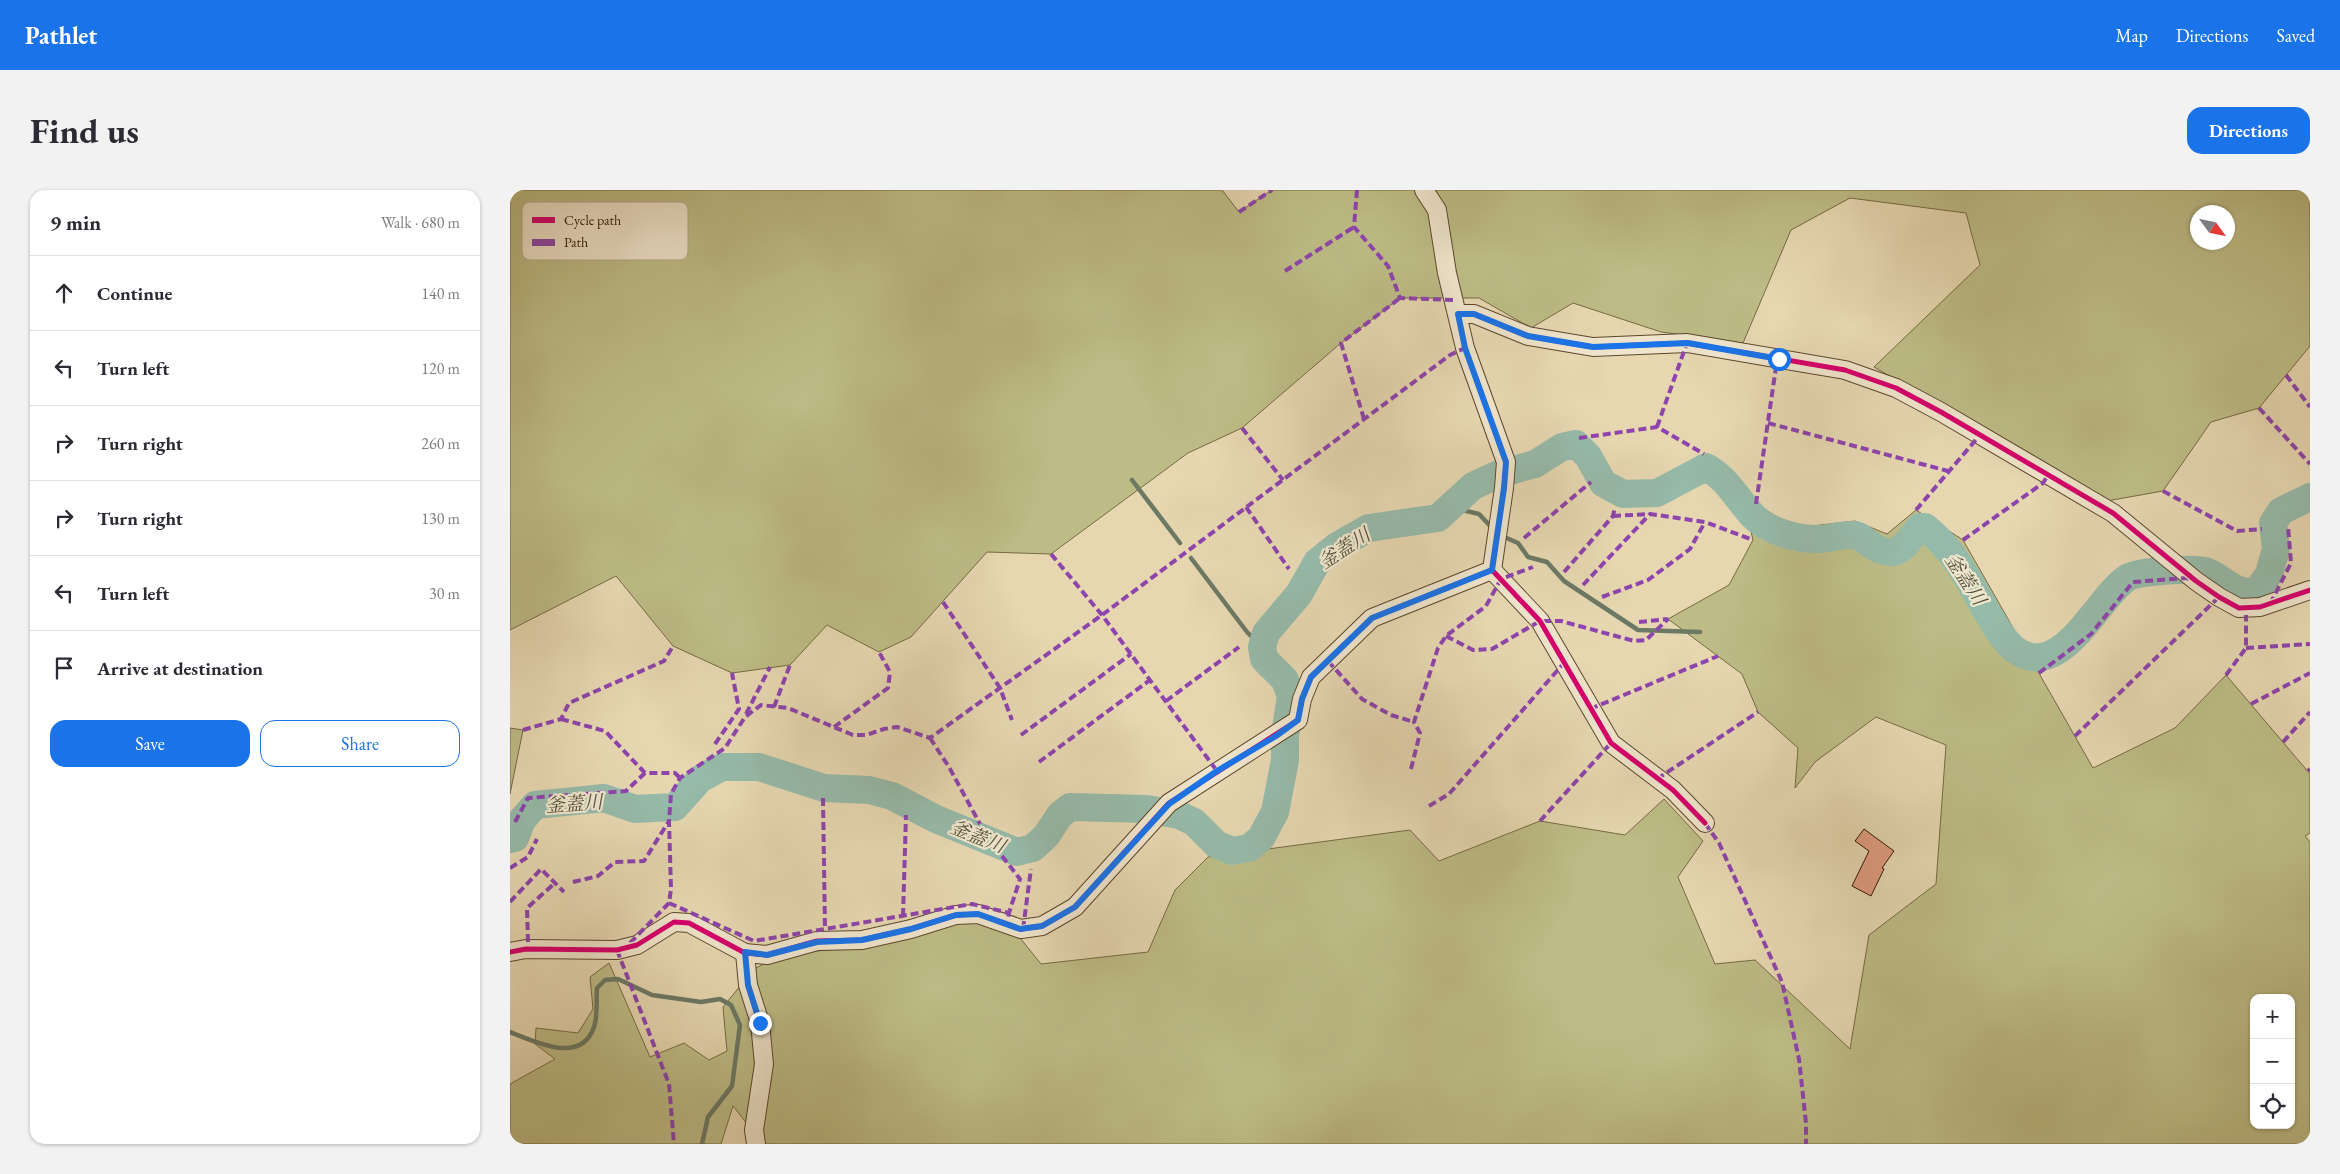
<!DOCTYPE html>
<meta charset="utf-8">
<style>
:root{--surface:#fff;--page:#f2f2f3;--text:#2b2b33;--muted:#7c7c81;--line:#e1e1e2;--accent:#1a73e8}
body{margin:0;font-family:"EB Garamond","Noto Serif JP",serif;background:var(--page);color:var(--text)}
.controls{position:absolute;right:15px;bottom:15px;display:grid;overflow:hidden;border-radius:10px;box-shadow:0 1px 4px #0004}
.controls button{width:45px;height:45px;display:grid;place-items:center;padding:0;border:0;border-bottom:1px solid var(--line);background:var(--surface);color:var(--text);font:25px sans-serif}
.compass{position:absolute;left:1680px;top:15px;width:45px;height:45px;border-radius:50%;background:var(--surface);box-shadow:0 1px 4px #0004;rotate:123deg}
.stop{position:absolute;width:15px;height:15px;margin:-11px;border:4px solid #1a73e8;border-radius:50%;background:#fff}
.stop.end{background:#1a73e8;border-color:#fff;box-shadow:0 1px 5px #0008}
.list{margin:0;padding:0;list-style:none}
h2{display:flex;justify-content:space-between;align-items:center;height:65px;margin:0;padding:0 20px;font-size:21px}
h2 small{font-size:16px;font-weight:400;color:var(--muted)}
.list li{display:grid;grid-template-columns:32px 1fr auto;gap:15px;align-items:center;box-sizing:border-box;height:75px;padding:0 20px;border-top:1px solid var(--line)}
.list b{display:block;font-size:19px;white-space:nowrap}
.list em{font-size:16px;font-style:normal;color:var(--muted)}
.actions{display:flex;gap:10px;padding:15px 20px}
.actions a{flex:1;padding:11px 0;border:1px solid var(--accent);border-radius:15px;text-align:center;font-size:18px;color:var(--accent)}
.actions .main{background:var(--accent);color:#fff}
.icon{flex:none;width:28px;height:28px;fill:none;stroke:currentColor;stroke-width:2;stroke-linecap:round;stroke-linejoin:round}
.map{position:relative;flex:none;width:1800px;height:954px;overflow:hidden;border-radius:15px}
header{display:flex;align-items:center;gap:30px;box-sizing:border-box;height:70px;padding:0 25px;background:var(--accent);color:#fff}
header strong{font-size:24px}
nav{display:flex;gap:28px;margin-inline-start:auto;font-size:18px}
.intro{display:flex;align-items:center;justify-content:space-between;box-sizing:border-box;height:120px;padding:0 30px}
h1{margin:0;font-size:35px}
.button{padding:12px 22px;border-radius:15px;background:var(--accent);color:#fff;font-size:18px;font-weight:700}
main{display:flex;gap:30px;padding:0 30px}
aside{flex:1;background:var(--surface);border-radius:15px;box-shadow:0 1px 4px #0004}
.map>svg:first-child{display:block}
.green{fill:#bdbc86;stroke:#766a43;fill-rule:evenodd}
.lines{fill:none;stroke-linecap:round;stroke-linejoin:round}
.stream{stroke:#6c7965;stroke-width:4.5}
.river{stroke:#96baa9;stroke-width:28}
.building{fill:#e09b80;stroke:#2e1700}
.minor-casing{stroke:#5c472c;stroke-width:20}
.minor{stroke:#efe5cc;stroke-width:18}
.quiet{stroke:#8e44ad;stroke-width:4;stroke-dasharray:8 4;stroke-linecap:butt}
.cycleway-casing{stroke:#efe5cc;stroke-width:8}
.cycleway{stroke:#d6006c;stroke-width:5}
.route{stroke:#1a73e8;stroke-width:6}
.labels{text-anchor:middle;stroke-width:4.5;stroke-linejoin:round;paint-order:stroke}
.water-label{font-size:19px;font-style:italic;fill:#52503b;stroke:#efe5cc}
.key{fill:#efe5cc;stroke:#b5a78f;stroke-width:1}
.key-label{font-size:14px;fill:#2e1700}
</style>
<header>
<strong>Pathlet</strong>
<nav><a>Map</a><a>Directions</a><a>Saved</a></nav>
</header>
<div class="intro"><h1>Find us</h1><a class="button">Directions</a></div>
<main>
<aside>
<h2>9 min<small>Walk · 680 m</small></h2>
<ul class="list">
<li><svg class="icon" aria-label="ahead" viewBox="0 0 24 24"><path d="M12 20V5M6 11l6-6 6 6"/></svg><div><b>Continue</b></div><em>140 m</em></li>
<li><svg class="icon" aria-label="left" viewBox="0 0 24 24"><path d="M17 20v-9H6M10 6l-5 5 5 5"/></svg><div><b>Turn left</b></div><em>120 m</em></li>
<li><svg class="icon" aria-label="right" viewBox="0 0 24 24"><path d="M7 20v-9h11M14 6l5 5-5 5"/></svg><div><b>Turn right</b></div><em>260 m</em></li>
<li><svg class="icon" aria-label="right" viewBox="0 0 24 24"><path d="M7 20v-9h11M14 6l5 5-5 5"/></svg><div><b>Turn right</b></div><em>130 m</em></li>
<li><svg class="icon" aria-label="left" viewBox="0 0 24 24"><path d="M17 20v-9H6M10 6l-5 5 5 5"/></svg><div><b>Turn left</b></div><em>30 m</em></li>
<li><svg class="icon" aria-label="arrive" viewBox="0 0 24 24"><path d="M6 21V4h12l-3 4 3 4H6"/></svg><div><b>Arrive at destination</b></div></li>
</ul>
<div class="actions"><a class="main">Save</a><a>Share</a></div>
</aside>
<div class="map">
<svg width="1800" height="954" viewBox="0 0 1800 954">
<rect width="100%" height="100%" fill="#e6d7b1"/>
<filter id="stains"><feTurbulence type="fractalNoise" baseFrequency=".004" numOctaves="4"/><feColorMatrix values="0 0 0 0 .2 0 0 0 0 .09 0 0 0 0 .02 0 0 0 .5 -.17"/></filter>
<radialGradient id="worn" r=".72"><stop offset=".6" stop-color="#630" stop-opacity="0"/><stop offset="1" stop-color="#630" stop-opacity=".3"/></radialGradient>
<g class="green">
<path d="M0 0H712L729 22 762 0H1800V156L1749 218 1701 232 1653 301 1597 311 1364 177 1470 75 1456 23 1340 8 1281 40 1233 153 1151 142 1063 113 1021 138 969 108H890L831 153 732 238 678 263 541 364 477 362 401 447 369 462 317 435 280 475 222 483 163 456 106 386 0 440ZM1688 22H1718V52H1688Z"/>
<path d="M1246 314 1285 338 1345 331 1377 344 1406 320 1453 350 1583 578 1665 538 1716 485 1800 584V643L1795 646 1800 652V954H253L223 916 211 954H0V894L45 869 25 854 26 838 68 843 83 819 80 787 99 773 140 867 174 853 199 870 217 861 213 817 244 779 273 764 363 756 454 730 506 743 531 774 638 762 665 700 698 667 900 640 929 671 1030 631 1115 645 1154 609 1193 651 1168 687 1205 774 1245 770 1340 859 1359 745 1426 694 1436 555 1366 527 1305 572 1285 598 1288 558 1248 522 1232 484 1158 429 1219 395 1243 350 1239 333ZM1744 808H1781V935H1744Z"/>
<path d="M0 538 13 540 0 604Z"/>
</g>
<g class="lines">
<g class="stream">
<path d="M622 290 670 353"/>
<path d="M940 317 969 324 984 340"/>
<path d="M992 346 1008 353 1018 367 1037 372 1054 391 1128 440 1190 442"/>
<path d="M681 368 737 442 752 457"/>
<path d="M0 842C26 852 71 875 84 837 88 826 86 810 87 798L95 790 108 789 142 805 191 812 210 809 221 815 230 835 222 896 198 927 192 954"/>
</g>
<path class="river" d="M0 649 5 648 12 630 25 615 94 608 125 619 165 617 190 589 212 577H249L314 598 359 600 382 606 426 629 507 662 523 658 536 646 550 625 560 617 637 619 669 625 684 632 706 654 722 661 739 658 751 648 765 622 775 570V545L781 506 775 490 754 469 752 457 756 443 789 404 807 372 827 356 859 338 928 328 963 296 989 284 1025 274 1052 257 1066 254 1078 266 1093 293 1113 304 1147 303 1196 277C1218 289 1226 308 1243 326 1259 342 1289 350 1311 349 1322 348 1334 344 1345 345 1350 346 1355 350 1358 353 1386 372 1391 360 1410 337H1415C1443 359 1458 389 1475 419 1484 433 1491 448 1504 459 1551 494 1586 409 1617 388 1627 381 1683 378 1695 381 1708 385 1719 398 1732 401 1736 402 1742 401 1747 401L1759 384 1766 359 1763 333 1771 321 1800 307"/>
</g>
<path class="building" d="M1354 639 1384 661 1372 678 1374 679 1361 706 1342 696 1359 661 1345 651Z"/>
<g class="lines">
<g class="minor-casing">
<g id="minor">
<path d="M914 0 927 20 937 83 955 158 996 272 994 298 982 380"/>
<path d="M948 124H964L1018 146 1083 157 1177 153 1335 180 1386 198 1431 222 1603 323 1686 391 1709 407 1729 418 1750 417 1800 400"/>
<path d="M982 380 1030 431 1101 553 1163 600 1195 633"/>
<path d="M0 762 16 759 107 760 127 755 164 732 179 733 235 763 257 765 307 751 352 750 401 739 446 725 468 724 511 739 532 736 565 717 659 613 788 530 792 509 801 487 862 428 982 380"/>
<path d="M235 763 238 795 250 833 254 874 244 940 246 954"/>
</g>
</g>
<use href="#minor" class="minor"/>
<g class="quiet">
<path d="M847 0 844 37 878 76 890 108 944 110"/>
<path d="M729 22 762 0"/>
<path d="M775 81 844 37"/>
<path d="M1776 185 1800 217"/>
<path d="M1749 218 1800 274"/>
<path d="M854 229 831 153 890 108"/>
<path d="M1258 233 1438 281"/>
<path d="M1147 237 1177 153"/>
<path d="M732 238 773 290"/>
<path d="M1069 248 1147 237 1194 264"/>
<path d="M1653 301 1727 341 1752 339"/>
<path d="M1246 314 1266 177 1269 169"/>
<path d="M736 317 779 379"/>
<path d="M1406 320 1470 245"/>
<path d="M1103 326 1140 324 1195 332 1243 350"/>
<path d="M1014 348 1081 292"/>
<path d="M1453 350 1533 293 1538 285"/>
<path d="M541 364 592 425 707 581"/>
<path d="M1054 382 1103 326 1105 317"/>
<path d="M1073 395 1140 324"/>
<path d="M1092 407 1138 390 1180 359 1195 332"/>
<path d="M433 412 490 498 502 530"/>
<path d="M1760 414 1781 373 1778 336"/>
<path d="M1129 432 1158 429"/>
<path d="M936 446 963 460 982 459 1030 431H1051L1124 451 1136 450 1158 429"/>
<path d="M1736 458 1800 454"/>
<path d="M818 471 852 509 881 525 904 532"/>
<path d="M1529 483 1581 444 1623 392 1676 388 1684 390"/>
<path d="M1716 485 1736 458V425"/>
<path d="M656 511 729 457"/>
<path d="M1741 514 1800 483"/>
<path d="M264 517 280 475"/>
<path d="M1080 519 1208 466"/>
<path d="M236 524 260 477"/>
<path d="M51 529 95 541 135 583H165L170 588"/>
<path d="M324 537 378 498 380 482 369 462"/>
<path d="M13 540 51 529 59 513 154 471 163 456"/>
<path d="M511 545 621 464"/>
<path d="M1565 546 1709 407"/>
<path d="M420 548 439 577 470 634"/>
<path d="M1773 552 1800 522"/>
<path d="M205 554 229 519 222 483"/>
<path d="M529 572 640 490"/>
<path d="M901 579 910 543 904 532 928 458 936 446 976 416 991 389 1023 377"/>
<path d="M1798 581 1800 579"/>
<path d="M1147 589 1248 522"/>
<path d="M313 608 315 739"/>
<path d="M919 616 939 604 1054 473"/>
<path d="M1030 631 1101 553"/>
<path d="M5 632 18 608 116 601 135 583"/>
<path d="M1195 633 1209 653 1272 792 1289 869 1296 933V954"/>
<path d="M492 666 510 689 499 723"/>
<path d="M0 678 18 667 27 649"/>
<path d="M63 692 88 686 105 672 134 671 159 631"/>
<path d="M0 712 31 679 54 702"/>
<path d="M159 713 244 751 462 714 499 723 497 734"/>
<path d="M393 726 396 625"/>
<path d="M513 739 521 679"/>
<path d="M18 752 17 718 45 693"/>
<path d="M120 753 159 713 161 699 159 631 161 604 170 588 215 558 235 527 251 515 278 518 343 545H356L374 539 387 537 420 548 592 425 940 165 955 158"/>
<path d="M107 760 159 894 164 954"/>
</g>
<g class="cycleway-casing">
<g id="cycleway">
<path d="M948 124H964L1018 146 1083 157 1177 153 1335 180 1386 198 1431 222 1603 323 1686 391 1709 407 1729 418 1750 417 1800 400"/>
<path d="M0 762 16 759 107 760 127 755 164 732 179 733 235 763 257 765 307 751 352 750 401 739 446 725 468 724 511 739 532 736 565 717 659 613 788 530 792 509 801 487 862 428 982 380 1030 431 1101 553 1163 600 1195 633"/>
</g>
</g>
<use href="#cycleway" class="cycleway"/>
</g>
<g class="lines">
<path class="route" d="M250 833 238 795 235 762 257 765 307 752 352 750 401 739 446 725 468 724 510 739 532 736 565 717 659 614 707 581 766 546 788 530 792 509 801 487 862 428 982 380 994 298 996 272 955 158 948 124H964L1018 146 1083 157 1178 153 1269 169"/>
</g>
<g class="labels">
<g class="water-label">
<text transform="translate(834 358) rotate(-33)" y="7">釜蓋川</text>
<text transform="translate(1456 389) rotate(57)" y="7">釜蓋川</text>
<text transform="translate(64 613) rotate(-4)" y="7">釜蓋川</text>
<text transform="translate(468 646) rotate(22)" y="7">釜蓋川</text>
</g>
</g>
<rect x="12" y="12" width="166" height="58" rx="8" class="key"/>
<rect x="22" y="27" width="23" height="6" fill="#d6006c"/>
<rect x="22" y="49" width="23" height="7" fill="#8e44ad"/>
<g class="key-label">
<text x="54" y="35">Cycle path</text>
<text x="54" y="57">Path</text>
</g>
<rect width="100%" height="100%" filter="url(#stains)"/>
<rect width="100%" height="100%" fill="url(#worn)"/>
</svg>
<div class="controls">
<button>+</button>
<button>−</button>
<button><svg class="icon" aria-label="locate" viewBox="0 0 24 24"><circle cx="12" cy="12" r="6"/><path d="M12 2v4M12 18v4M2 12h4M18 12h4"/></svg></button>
</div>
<svg class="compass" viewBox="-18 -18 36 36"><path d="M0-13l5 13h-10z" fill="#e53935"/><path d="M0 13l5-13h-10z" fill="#7c7c81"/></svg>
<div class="stop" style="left:1269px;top:169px"></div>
<div class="stop end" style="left:250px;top:833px"></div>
</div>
</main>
